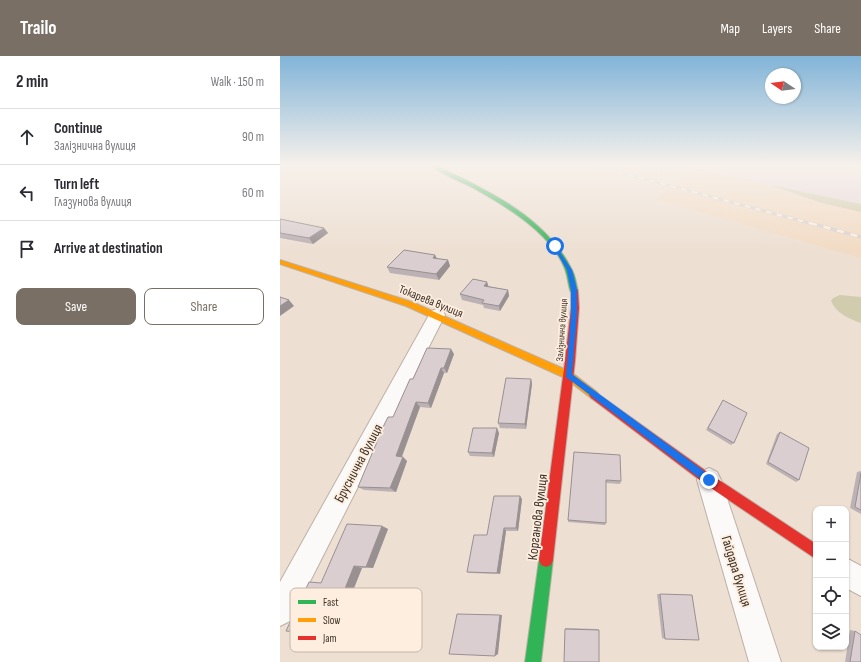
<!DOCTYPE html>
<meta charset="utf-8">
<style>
:root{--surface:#fff;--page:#f2f2f3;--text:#2b2b33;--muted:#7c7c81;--line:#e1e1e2;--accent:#7a6f64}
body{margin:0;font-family:"Sofia Sans Condensed",sans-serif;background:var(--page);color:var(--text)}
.controls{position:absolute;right:12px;bottom:12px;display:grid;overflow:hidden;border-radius:8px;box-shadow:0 1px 3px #0004}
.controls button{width:36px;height:36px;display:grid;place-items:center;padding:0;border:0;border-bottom:1px solid var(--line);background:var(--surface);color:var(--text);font:20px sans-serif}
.compass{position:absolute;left:485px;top:12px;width:36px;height:36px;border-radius:50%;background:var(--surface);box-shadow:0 1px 3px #0004;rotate:283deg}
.stop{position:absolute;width:12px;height:12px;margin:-9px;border:3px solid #1a73e8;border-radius:50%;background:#fff}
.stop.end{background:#1a73e8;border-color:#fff;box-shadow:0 1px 4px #0008}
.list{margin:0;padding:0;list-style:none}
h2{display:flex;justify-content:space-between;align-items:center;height:52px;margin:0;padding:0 16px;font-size:17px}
h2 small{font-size:13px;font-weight:400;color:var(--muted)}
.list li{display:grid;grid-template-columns:26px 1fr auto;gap:12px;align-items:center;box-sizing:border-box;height:56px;padding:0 16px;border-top:1px solid var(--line)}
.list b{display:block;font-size:15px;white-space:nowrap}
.list p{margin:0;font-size:13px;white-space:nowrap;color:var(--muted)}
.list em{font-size:13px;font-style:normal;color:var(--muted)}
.actions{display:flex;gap:8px;padding:12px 16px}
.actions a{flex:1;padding:9px 0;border:1px solid var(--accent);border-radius:8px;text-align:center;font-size:14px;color:var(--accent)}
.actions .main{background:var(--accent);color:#fff}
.icon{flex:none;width:22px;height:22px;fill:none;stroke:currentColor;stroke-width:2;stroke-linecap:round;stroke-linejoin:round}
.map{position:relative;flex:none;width:581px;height:606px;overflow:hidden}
header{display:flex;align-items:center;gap:24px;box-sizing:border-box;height:56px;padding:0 20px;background:var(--accent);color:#fff}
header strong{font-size:19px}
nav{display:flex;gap:22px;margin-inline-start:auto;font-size:14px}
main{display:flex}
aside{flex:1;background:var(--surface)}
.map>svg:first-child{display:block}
.built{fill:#f2dbc4}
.industrial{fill:#e8d9de}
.green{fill:#d1ccae}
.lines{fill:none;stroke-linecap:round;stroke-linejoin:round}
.street-casing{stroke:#bdb1a7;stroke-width:2}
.fast-casing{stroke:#bdb1a7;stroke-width:2}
.slow-casing{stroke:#bdb1a7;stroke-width:2}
.jam-casing{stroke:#bdb1a7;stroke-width:2}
.street{fill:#fcfaf8;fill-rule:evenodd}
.fast{fill:#30b455;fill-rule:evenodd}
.slow{fill:#ff9f0a;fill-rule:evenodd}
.jam{fill:#e5322d;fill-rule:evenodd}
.rail-far1-casing{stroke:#d9d4d0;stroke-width:3}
.rail-casing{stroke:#d9d4d0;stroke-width:3.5}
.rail-far1{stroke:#feeedf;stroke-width:2;stroke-dasharray:5.5;stroke-linecap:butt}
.rail{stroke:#feeedf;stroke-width:2.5;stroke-dasharray:7;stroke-linecap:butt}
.wall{fill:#bcb1b4}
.shaded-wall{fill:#999092}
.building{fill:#dbced1;stroke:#999092}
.route{fill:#1a73e8}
.labels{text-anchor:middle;stroke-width:3.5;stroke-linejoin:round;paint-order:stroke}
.far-street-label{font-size:10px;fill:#3c3228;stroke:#feeedf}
.street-label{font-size:12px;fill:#3c3228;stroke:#feeedf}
.near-street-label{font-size:14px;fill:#3c3228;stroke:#feeedf}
.key{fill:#feeedf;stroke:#c4b6a8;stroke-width:1}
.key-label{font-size:11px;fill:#3c3228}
</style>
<header>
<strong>Trailo</strong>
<nav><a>Map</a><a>Layers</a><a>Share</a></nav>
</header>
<main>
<aside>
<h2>2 min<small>Walk · 150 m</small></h2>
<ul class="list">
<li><svg class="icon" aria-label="ahead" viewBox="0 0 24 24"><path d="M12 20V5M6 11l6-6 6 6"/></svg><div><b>Continue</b><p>Залізнична вулиця</p></div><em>90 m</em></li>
<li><svg class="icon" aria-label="left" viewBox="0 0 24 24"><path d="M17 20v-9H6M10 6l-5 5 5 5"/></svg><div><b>Turn left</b><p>Глазунова вулиця</p></div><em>60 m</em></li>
<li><svg class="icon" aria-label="arrive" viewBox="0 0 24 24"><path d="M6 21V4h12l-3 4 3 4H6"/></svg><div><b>Arrive at destination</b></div></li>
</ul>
<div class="actions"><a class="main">Save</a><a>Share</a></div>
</aside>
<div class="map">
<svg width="581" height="606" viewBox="0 0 581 606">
<rect width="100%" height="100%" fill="#eddfd2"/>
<path class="built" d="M415 113 490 129 542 147 581 156V202L375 143Z"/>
<path class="industrial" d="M415 110H581V148L415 113Z"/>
<g class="green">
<path d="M490 129 581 148V156L542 147Z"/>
<path d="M560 239 581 241V267C569 263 556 257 551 245L553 242Z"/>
</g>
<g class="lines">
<g class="street-casing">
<g id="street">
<path d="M157 253 163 255 165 259 10 565 0 570V526L149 259 151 255Z"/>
<path d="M429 412 437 416 441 424 501 606H469L417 424 421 416Z"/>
<path d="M566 502 581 510V540L566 532Z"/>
</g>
</g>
<g class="fast-casing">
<g id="fast">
<path d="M152 110H157C207 134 264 160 291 212 295 218 296 227 298 235L297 237H291C288 229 288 221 285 213 271 177 227 151 195 133 184 127 159 117 152 110Z"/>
<path d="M266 497 271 499 273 504 261 606H245L259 504 261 499Z"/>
</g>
</g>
<g class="slow-casing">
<path id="slow" d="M0 204 132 246 291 316 317 336 319 339 317 342 314 343 311 342 285 322 126 250 0 208Z"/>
</g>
<g class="jam-casing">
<g id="jam">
<path d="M291 233H297L298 235 299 252 295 305 273 504 271 509 266 511 261 509 259 504 285 305 291 252Z"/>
<path d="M314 335 433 420 536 488V503L425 428 311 342 309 339 311 336Z"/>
</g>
</g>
<use href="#street" class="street"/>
<use href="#fast" class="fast"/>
<use href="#slow" class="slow"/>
<use href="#jam" class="jam"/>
<g class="rail-far1-casing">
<g id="rail-far1">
<path d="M316 110 533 168"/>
<path d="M364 110 381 114"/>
</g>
</g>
<g class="rail-casing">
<path id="rail" d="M530 167 581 181"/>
</g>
<use href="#rail-far1" class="rail-far1"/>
<use href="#rail" class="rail"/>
</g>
<g class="wall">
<path d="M0 163 44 172 48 177 33 188 0 182Z"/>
<path d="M155 199 157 203 168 204 170 210 159 224 110 217 107 211Z"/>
<path d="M207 226 208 230 228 234 229 240 220 255 204 252 203 249 182 244 180 238Z"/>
<path d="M174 298 167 317H164L151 352 140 351 122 401H123L127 405 116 436 84 434 78 431 133 323Z"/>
<path d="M251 323 252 328 246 373 220 372 218 367Z"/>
<path d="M443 344 454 387 451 389 426 374Z"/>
<path d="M500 376 519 424 516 426 486 408 497 378Z"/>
<path d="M219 377 214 401 190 400 188 396Z"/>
<path d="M294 396 341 425 340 428 326 427V467L325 469 288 466Z"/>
<path d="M581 415V458L570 452 577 416Z"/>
<path d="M242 443 238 475H226L220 518 190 517 187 516 207 479Z"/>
<path d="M102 470 108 473 93 512H82L56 577 41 527Z"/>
<path d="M377 538H380L385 583 382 582Z"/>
<path d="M285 572 318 573 319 574 284 606Z"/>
<path d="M570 574 575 575 581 606H565Z"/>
</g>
<g class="shaded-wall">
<path d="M44 172 48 177 33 188 29 182Z"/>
<path d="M155 199 158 205 153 202Z"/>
<path d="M168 204 170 210 159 224 156 218Z"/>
<path d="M207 226 209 232 204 230Z"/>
<path d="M228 234 229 240 220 255 219 250Z"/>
<path d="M9 244 14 250 0 260V250Z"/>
<path d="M171 293 174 298 167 317 164 312Z"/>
<path d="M161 312 164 317 151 352 148 347Z"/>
<path d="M251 323 252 328 246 373 245 368Z"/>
<path d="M136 346 140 351 120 405 116 400Z"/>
<path d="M217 372 219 377 214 401 212 397Z"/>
<path d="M123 401 127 405 116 436 110 432Z"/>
<path d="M240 440 242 443 238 475 236 472Z"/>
<path d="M102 470 108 473 93 512 86 511Z"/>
<path d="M224 472 226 475 220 518 217 517Z"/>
<path d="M74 510 82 512 56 577 47 578Z"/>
<path d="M220 559H222L218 598 215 600Z"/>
</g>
<g class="building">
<path d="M0 163 44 172 29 182 0 177Z"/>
<path d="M124 194 155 199 153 202 168 204 156 218 107 211Z"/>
<path d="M193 223 207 226 204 230 228 234 219 250 202 247 204 244 180 238Z"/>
<path d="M0 241 9 244 0 250Z"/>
<path d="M147 292 171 293 164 312H161L148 347 136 346 116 400 123 401 110 432 78 431 104 369 108 361H113L130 323H133Z"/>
<path d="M226 322 251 323 245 368 218 367Z"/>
<path d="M443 344 467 357 454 387 428 372Z"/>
<path d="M193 372H217L212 397 188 396Z"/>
<path d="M500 376 529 392 519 424 488 406Z"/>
<path d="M294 396 340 399 341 425 326 424V467L288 464Z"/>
<path d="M581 417V454L575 451Z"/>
<path d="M214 440H240L236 472H224L217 517 187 516 194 479H207Z"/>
<path d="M67 468 102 470 86 511 74 510 47 578 6 575 29 526 41 527Z"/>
<path d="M380 538 412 539 419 584 385 583Z"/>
<path d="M177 558 220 559 215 600 169 598Z"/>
<path d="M285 573 319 574V606H284Z"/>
<path d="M575 575 581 579V606H570Z"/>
</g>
<linearGradient id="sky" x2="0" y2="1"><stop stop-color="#81b4d8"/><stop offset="0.56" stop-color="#f7f1eb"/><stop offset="1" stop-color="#f7f1eb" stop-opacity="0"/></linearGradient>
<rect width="581" height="195" fill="url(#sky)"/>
<path class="route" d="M275 189 292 214 297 234V259L292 318 432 421 433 424 432 427 429 428 426 427 286 321 291 259V234L287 214 273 190Z"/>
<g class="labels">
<g class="far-street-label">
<text transform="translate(281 274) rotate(-86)" y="4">Залізнична вулиця</text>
</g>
<g class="street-label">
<text transform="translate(151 245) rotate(22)" y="4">Токарева вулиця</text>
</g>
<g class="near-street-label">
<text transform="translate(78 407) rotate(-62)" y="5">Бруснична вулиця</text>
<text transform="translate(257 461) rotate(-83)" y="5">Корганова вулиця</text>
<text transform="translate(457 515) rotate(73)" y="5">Гайдара вулиця</text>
</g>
</g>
<rect x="10" y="532" width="132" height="64" rx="6" class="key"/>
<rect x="18" y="544" width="18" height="4" fill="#30b455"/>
<rect x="18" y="562" width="18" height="4" fill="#ff9f0a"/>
<rect x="18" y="580" width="18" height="4" fill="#e5322d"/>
<g class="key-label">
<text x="43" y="550">Fast</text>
<text x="43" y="568">Slow</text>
<text x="43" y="586">Jam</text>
</g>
</svg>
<div class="controls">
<button>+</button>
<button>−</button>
<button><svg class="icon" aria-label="locate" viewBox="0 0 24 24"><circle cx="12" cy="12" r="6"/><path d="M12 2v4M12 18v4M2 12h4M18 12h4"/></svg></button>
<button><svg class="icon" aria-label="layers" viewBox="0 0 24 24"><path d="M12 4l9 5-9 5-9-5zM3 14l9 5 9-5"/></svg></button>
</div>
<svg class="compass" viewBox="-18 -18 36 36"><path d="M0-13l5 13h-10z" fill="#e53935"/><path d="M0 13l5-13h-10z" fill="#7c7c81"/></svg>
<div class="stop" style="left:275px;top:190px"></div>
<div class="stop end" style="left:429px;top:424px"></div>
</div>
</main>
